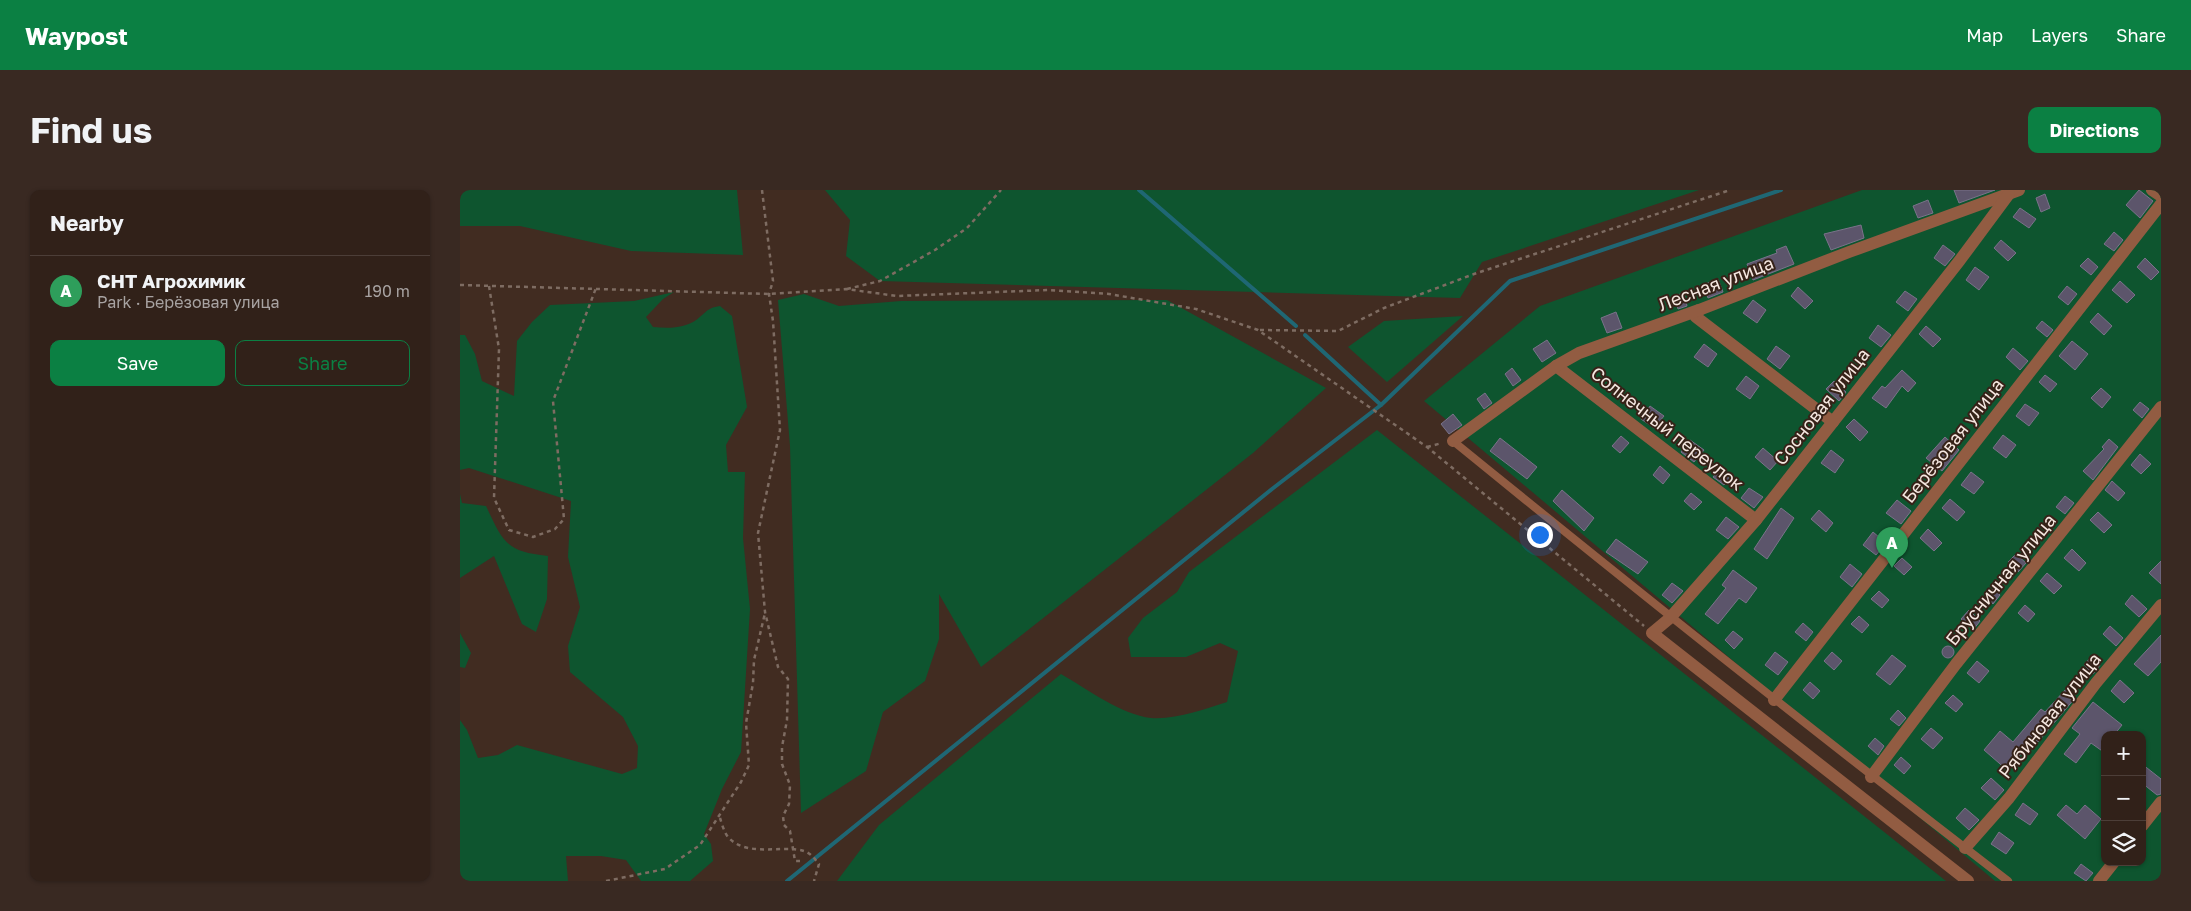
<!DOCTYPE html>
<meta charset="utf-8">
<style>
:root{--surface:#312119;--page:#392922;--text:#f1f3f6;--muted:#a8a3a2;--line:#4c3e38;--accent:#0b8043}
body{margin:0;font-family:"Golos Text",sans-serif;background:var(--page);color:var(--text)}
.controls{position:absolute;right:15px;bottom:15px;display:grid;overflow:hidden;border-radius:10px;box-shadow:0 1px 4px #0004}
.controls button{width:45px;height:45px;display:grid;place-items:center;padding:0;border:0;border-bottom:1px solid var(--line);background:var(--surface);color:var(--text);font:25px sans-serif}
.you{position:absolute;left:1079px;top:344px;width:18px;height:18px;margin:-12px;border:4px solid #fff;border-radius:50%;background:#1a73e8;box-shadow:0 0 0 8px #1a73e833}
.badge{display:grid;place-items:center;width:32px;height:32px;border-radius:50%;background:var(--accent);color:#fff;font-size:16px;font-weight:700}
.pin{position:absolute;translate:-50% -41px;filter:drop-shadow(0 1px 2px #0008)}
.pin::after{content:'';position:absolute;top:26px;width:18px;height:15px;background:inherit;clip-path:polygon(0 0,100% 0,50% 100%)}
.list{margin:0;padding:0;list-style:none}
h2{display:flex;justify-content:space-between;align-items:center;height:65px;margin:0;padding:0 20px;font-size:21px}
h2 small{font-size:16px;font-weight:400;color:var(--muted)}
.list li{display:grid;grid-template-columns:32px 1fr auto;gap:15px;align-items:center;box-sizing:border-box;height:70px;padding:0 20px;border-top:1px solid var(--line)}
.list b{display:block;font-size:19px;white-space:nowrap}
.list p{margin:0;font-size:16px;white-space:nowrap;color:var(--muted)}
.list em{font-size:16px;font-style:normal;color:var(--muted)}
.actions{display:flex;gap:10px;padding:15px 20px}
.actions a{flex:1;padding:11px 0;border:1px solid var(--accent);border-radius:10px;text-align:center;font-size:18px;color:var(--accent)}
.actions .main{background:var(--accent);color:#fff}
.icon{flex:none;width:28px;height:28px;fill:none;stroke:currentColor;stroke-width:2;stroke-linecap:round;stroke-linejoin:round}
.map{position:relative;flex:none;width:1701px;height:691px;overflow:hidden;border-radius:10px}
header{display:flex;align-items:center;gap:30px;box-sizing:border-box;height:70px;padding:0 25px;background:var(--accent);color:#fff}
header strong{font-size:24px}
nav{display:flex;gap:28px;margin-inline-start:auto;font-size:18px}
.intro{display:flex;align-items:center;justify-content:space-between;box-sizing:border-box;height:120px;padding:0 30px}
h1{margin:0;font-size:35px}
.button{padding:12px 22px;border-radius:10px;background:var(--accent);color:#fff;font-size:18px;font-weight:700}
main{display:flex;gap:30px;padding:0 30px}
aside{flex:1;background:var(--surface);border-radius:10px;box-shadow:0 1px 4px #0004}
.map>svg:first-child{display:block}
.green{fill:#0e552f;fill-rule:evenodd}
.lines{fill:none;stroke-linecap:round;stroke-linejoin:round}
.stream{stroke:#1f6774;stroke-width:4}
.building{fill:#5c556b;stroke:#7a738a}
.path{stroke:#7e6c62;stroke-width:2.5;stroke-dasharray:4 4;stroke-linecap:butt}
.service{stroke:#925c42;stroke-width:8}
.minor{stroke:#925c42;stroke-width:12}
.labels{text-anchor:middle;stroke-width:4;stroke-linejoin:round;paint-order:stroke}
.street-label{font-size:18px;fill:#f5e7e0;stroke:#362218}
</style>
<header>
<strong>Waypost</strong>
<nav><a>Map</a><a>Layers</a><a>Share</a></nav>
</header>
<div class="intro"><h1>Find us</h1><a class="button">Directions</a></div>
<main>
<aside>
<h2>Nearby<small></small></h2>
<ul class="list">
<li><span class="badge" style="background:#2e9e5b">A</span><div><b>СНТ Агрохимик</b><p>Park · Берёзовая улица</p></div><em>190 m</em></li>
</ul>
<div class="actions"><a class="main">Save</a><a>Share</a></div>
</aside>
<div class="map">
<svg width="1701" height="691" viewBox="0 0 1701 691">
<rect width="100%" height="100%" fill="#412c21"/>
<g class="green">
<path d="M0 0H277L283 65 171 61 60 36H0Z"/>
<path d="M365 0H1239L1022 72 1000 108 420 91 386 66 390 30Z"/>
<path d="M1402 0H1701V691H1535L964 211 1080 116ZM1645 545H1682V672H1645Z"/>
<path d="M214 102 203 109 186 127 193 137C206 138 220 139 233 132 245 125 245 118 260 116L272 126 287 217 266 255 268 282H285L283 348 290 419 281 562 262 599 244 644 251 654 253 671 230 691H181L166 670 141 666H106L108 691H0V530L7 540 18 568 38 565 57 555 162 584 177 578 178 556 163 527 110 482 108 456 120 417 108 367 111 311 9 278 0 280V145H5L15 164 22 191 54 206 57 151 72 132 90 115 174 111Z"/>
<path d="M344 104 379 116 441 111 707 110 866 198 793 263 521 477 479 404V449L465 491 423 522 406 581 341 623 330 256 318 110Z"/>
<path d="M1003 126 927 192 888 157 924 131Z"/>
<path d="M917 240 1486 691H377L419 635 601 484C627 499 662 525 691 528 715 530 745 519 767 512L778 461 760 453 726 467H671L668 448 683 428 717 402 729 382Z"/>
<path d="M0 304 2 313 26 316C43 352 46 362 88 366L87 409 76 442 62 434 34 366 0 388Z"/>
<path d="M0 443 11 463 5 478 0 477Z"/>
</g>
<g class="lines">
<g class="stream">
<path d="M679 0 836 136"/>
<path d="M845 145 921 215"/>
<path d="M327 691 812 299 921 215 1050 91 1321 0"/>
</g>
</g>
<g class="building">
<path d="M1494 0H1535L1499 13Z"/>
<path d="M1679 0 1693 11 1680 28 1666 15Z"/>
<path d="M1585 4 1590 18 1581 22 1576 8Z"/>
<path d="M1468 10 1473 23 1458 28 1453 16Z"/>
<path d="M1560 18 1576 29 1569 38 1553 27Z"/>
<path d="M1401 35 1404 48 1371 60 1364 44Z"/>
<path d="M1654 42 1663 50 1654 61 1644 54Z"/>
<path d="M1541 50 1556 63 1548 71 1534 58Z"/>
<path d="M1483 55 1495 64 1485 76 1474 68Z"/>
<path d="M1326 56 1334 74 1293 90 1287 74 1317 63 1316 60Z"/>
<path d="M1628 68 1638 77 1631 85 1620 76Z"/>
<path d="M1685 68 1699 82 1691 90 1677 77Z"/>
<path d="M1515 77 1529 87 1519 100 1506 90Z"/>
<path d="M1258 89 1263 102 1248 108 1243 95Z"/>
<path d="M1660 91 1675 105 1667 113 1652 100Z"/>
<path d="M1607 96 1617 104 1608 115 1598 107Z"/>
<path d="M1338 97 1353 111 1345 119 1331 106Z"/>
<path d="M1445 101 1457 109 1448 121 1436 112Z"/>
<path d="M1224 103 1227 116 1218 119 1214 106Z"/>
<path d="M1293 110 1306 120 1297 133 1283 123Z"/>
<path d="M1156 122 1162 138 1147 143 1141 128Z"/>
<path d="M1638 123 1652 136 1644 145 1630 132Z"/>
<path d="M1582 131 1593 140 1587 147 1576 138Z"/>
<path d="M1418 135 1431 145 1421 157 1409 148Z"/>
<path d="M1466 136 1481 149 1473 157 1459 144Z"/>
<path d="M1087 150 1096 163 1082 172 1073 159Z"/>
<path d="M1612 151 1628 164 1615 180 1599 166Z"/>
<path d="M1244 154 1257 164 1248 177 1234 167Z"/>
<path d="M1316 156 1330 166 1320 179 1307 169Z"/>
<path d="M1553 158 1568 171 1560 180 1546 167Z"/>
<path d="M1052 178 1061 190 1053 196 1045 184Z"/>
<path d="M1442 180 1456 193 1448 202 1442 196 1426 218 1412 208 1422 196 1425 198Z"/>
<path d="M1585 185 1597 194 1590 202 1579 192Z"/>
<path d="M1286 186 1299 196 1290 209 1276 199Z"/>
<path d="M1374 191 1386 202 1379 211 1366 199Z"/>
<path d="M1641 198 1651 207 1642 218 1631 208Z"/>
<path d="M1025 203 1032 213 1024 219 1017 209Z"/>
<path d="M1680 212 1689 219 1682 228 1673 220Z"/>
<path d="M1565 214 1579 223 1569 236 1556 226Z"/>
<path d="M1190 216 1204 226 1194 238 1181 229Z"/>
<path d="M993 224 1002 235 989 244 981 234Z"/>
<path d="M1394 229 1408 242 1400 251 1386 237Z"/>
<path d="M1543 245 1556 255 1546 268 1533 258Z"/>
<path d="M1161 246 1169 253 1160 263 1152 256Z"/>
<path d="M1485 247 1499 260 1482 281 1466 268Z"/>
<path d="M1040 248 1077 277 1067 289 1030 261Z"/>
<path d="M1649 249 1658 257 1633 290 1623 281 1644 259 1642 257Z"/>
<path d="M1230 250 1244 260 1234 272 1221 262Z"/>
<path d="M1303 258 1318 271 1310 280 1295 267Z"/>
<path d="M1371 260 1384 270 1375 283 1361 273Z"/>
<path d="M1680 264 1691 274 1681 284 1671 275Z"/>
<path d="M1200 276 1210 285 1203 294 1193 285Z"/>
<path d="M1259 280 1270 289 1264 295 1253 287Z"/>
<path d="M1511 282 1524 292 1514 304 1501 295Z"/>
<path d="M1652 291 1665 303 1658 311 1645 300Z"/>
<path d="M1289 298 1303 307 1294 318 1281 308Z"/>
<path d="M1102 300 1134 328 1124 341 1093 311Z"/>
<path d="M1231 303 1242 312 1234 320 1224 311Z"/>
<path d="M1605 306 1614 313 1605 324 1596 317Z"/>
<path d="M1490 309 1505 322 1497 331 1482 318Z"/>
<path d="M1437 310 1451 321 1441 334 1426 323Z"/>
<path d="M1321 318 1334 328 1307 369 1294 359Z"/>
<path d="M1359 320 1373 333 1366 342 1351 329Z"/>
<path d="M1638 322 1652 335 1644 343 1630 330Z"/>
<path d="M1266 327 1279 337 1268 349 1256 340Z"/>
<path d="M1468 339 1482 353 1474 361 1460 348Z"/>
<path d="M1413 342 1426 353 1416 365 1403 355Z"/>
<path d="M1156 349 1188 372 1178 384 1146 362Z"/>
<path d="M1612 359 1626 373 1619 381 1604 368Z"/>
<path d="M1556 364 1566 373 1558 382 1548 372Z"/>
<path d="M1442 368 1452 377 1444 385 1434 376Z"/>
<path d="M1701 371V394L1689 383Z"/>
<path d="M1390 374 1402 384 1392 397 1380 387Z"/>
<path d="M1273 380 1297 398 1286 413 1279 408 1258 434 1245 424 1266 398 1262 395Z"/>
<path d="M1587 383 1602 396 1594 404 1580 391Z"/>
<path d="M1212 393 1223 401 1212 413 1202 405Z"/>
<path d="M1533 399 1540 405 1533 414 1526 407Z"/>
<path d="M1419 401 1429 410 1422 418 1411 409Z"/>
<path d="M1672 405 1687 419 1679 427 1665 414Z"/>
<path d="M1565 415 1575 424 1568 432 1558 423Z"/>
<path d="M1509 420 1520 431 1513 440 1501 429Z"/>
<path d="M1399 426 1409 435 1402 443 1391 434Z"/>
<path d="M1343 433 1353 442 1346 451 1335 442Z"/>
<path d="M1650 436 1663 448 1656 456 1643 444Z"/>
<path d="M1273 441 1283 449 1274 459 1265 450Z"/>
<path d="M1701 445V472L1688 486 1674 474Z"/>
<circle cx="1488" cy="462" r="6"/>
<path d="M1315 462 1328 472 1318 485 1305 475Z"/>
<path d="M1372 462 1382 471 1374 480 1364 471Z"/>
<path d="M1432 465 1446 476 1430 495 1416 484Z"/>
<path d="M1631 467 1640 475 1633 484 1624 475Z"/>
<path d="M1517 471 1529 481 1519 493 1507 483Z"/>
<path d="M1660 490 1674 503 1664 513 1651 501Z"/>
<path d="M1350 492 1360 501 1353 509 1343 500Z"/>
<path d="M1606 499 1615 508 1578 552 1574 549 1547 580 1524 560 1540 541 1553 552 1581 519 1585 522Z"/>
<path d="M1493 505 1503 514 1496 522 1485 513Z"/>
<path d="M1633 512 1662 535 1654 545H1645V563L1631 553 1616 573 1604 564 1620 544 1612 538Z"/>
<path d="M1438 520 1446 528 1439 536 1430 529Z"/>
<path d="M1471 538 1483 548 1473 559 1461 549Z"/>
<path d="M1415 548 1424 556 1418 565 1408 556Z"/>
<path d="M1441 567 1451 576 1444 584 1434 575Z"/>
<path d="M1682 574 1701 589V604L1697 605 1682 593Z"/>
<path d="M1531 588 1544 600 1535 610 1521 598Z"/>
<path d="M1563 613 1578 624 1570 635 1555 625Z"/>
<path d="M1606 615 1617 624 1625 615 1641 629 1625 649 1597 625Z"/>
<path d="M1505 618 1519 630 1509 640 1496 628Z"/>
<path d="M1539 642 1554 653 1546 664 1531 654Z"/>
<path d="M1621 674 1633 683 1626 691 1614 683Z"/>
</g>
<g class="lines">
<g class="path">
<path d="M302 0 313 91 309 104 313 131 320 240 298 343 305 422 318 477 328 489 327 530 322 557V574L330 595 329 614 323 626 324 635 330 641 335 671H340"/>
<path d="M0 95 309 104 386 99 437 106 588 100 649 104 736 119 798 140 967 257 1184 436"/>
<path d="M29 96 39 159 34 308 49 340 73 347 95 339 104 329 93 211 136 98"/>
<path d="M387 99 420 91 475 60 507 38 541 0"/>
<path d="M800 140 878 141 924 118 1014 84 1270 0"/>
<path d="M967 257 982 253"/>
<path d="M260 628C262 634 264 642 268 647 289 671 335 650 351 665 354 667 356 671 359 674L354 691"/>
<path d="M146 691 205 679 240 655 281 592 289 575 286 533 293 493 294 470 305 423"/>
</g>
<path class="service" d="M993 251C1176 400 1361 547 1548 691"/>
<g class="minor">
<path d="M1692 0 1701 6"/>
<path d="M1239 120 1236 127 1373 232"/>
<path d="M1096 176 1296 330"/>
<path d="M993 251 1096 176 1119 163 1239 120 1389 62 1559 0"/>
<path d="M1314 510 1701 14"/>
<path d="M1411 587 1496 474 1701 217"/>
<path d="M1682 636 1701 612"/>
<path d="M1505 658 1549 608 1636 493 1701 415"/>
<path d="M1508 691 1192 443 1210 428 1296 330 1500 70 1549 4"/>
<path d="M1639 691 1654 672"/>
</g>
</g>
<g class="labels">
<g class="street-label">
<text transform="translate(1256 94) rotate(-21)" y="6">Лесная улица</text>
<text transform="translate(1362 217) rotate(-52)" y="6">Сосновая улица</text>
<text transform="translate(1207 239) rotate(38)" y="6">Солнечный переулок</text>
<text transform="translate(1493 251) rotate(-52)" y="6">Берёзовая улица</text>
<text transform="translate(1541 390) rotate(-51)" y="6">Брусничная улица</text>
<text transform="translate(1590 526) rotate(-52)" y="6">Рябиновая улица</text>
</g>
</g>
</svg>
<div class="controls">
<button>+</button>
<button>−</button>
<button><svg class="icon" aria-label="layers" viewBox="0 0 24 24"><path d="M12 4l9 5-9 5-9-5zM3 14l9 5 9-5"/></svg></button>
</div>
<div class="you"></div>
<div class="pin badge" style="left:1432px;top:378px;background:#2e9e5b">A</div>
</div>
</main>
